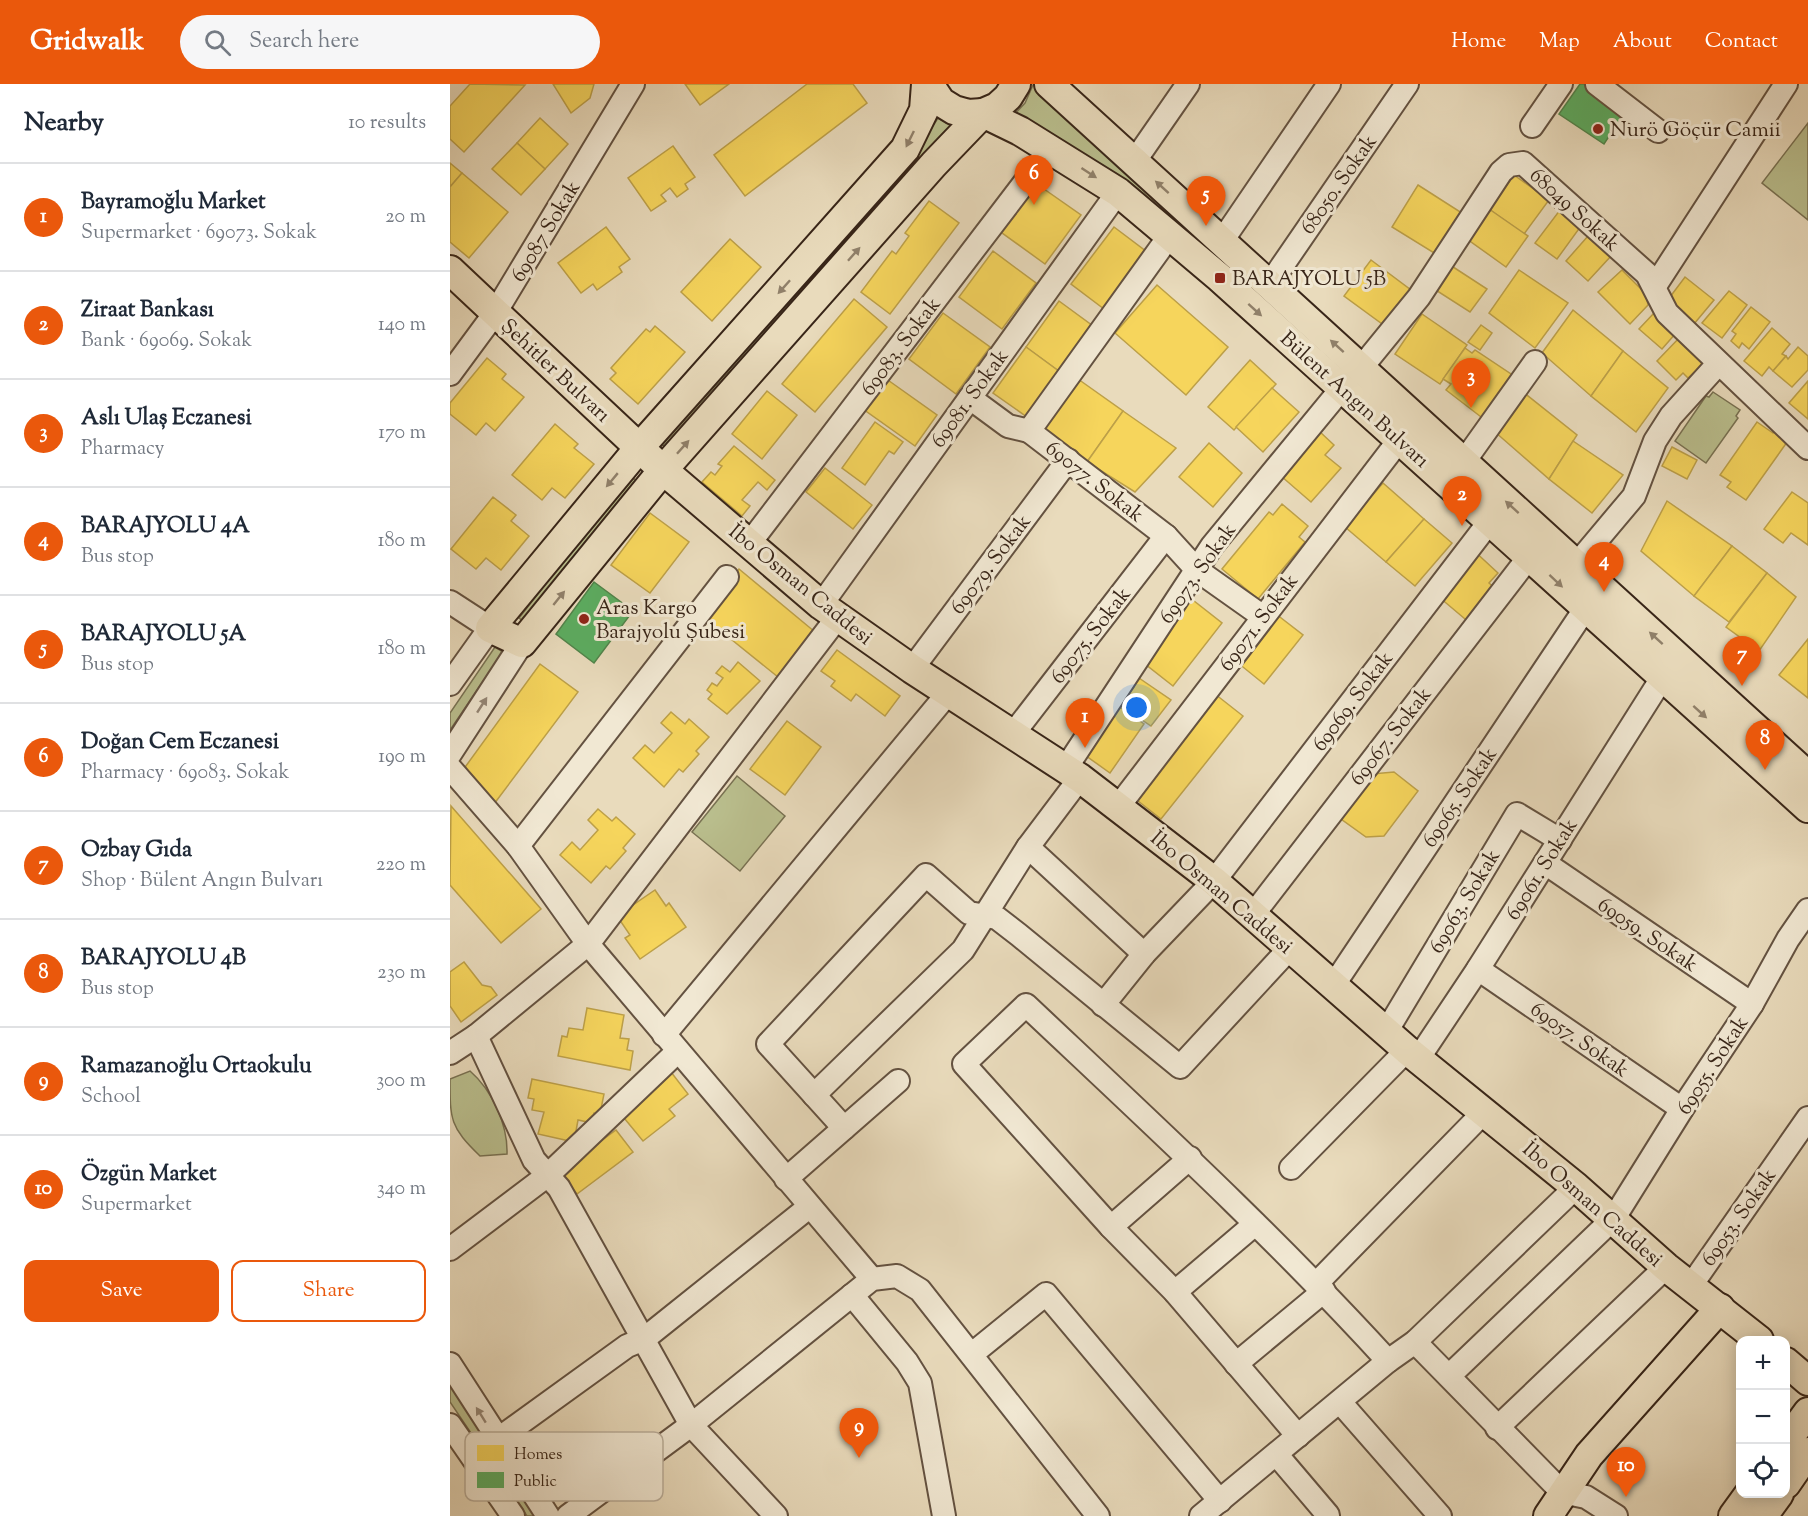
<!DOCTYPE html>
<meta charset="utf-8">
<style>
:root{--surface:#fff;--page:#f6f6f7;--text:#1f2937;--muted:#747a83;--line:#e0e1e3;--accent:#ea580c}
body{margin:0;font-family:"Sorts Mill Goudy",serif;background:var(--page);color:var(--text)}
.controls{position:absolute;right:18px;bottom:18px;display:grid;overflow:hidden;border-radius:12px;box-shadow:0 3px 15px #0003}
.controls button{width:54px;height:54px;display:grid;place-items:center;padding:0;border:0;border-bottom:2px solid var(--line);background:var(--surface);color:var(--text);font:30px sans-serif}
.you{position:absolute;left:687px;top:624px;width:21px;height:21px;margin:-15px;border:4px solid #fff;border-radius:50%;background:#1a73e8;box-shadow:0 0 0 9px #1a73e833}
.badge{display:grid;place-items:center;width:39px;height:39px;border-radius:50%;background:var(--accent);color:#fff;font-size:20px;font-weight:700}
.pin{position:absolute;translate:-50% -50px;filter:drop-shadow(0 2px 3px #0008)}
.pin::after{content:'';position:absolute;top:32px;width:21px;height:18px;background:inherit;clip-path:polygon(0 0,100% 0,50% 100%)}
.list{margin:0;padding:0;list-style:none}
h2{display:flex;justify-content:space-between;align-items:center;height:78px;margin:0;padding:0 24px;font-size:26px}
h2 small{font-size:20px;font-weight:400;color:var(--muted)}
.list li{display:grid;grid-template-columns:39px 1fr auto;gap:18px;align-items:center;box-sizing:border-box;height:108px;padding:0 24px;border-top:2px solid var(--line)}
.list b{display:block;font-size:22px;white-space:nowrap}
.list p{margin:0;font-size:20px;white-space:nowrap;color:var(--muted)}
.list em{font-size:20px;font-style:normal;color:var(--muted)}
.actions{display:flex;gap:12px;padding:18px 24px}
.actions a{flex:1;padding:14px 0;border:2px solid var(--accent);border-radius:12px;text-align:center;font-size:21px;color:var(--accent)}
.actions .main{background:var(--accent);color:#fff}
.icon{flex:none;width:33px;height:33px;fill:none;stroke:currentColor;stroke-width:2;stroke-linecap:round;stroke-linejoin:round}
.map{position:relative;flex:none;width:1358px;height:1432px;overflow:hidden}
header{display:flex;align-items:center;gap:36px;box-sizing:border-box;height:84px;padding:0 30px;background:var(--accent);color:#fff}
header strong{font-size:28px}
nav{display:flex;gap:33px;margin-inline-start:auto;font-size:21px}
.search{width:420px;height:54px;background:var(--page);display:flex;align-items:center;gap:15px;box-sizing:border-box;padding:0 21px;border-radius:33px;color:var(--muted);font-size:22px}
main{display:flex}
aside{flex:1;background:var(--surface)}
.map>svg:first-child{display:block}
.green{fill:#babf8e;stroke:#797253;stroke-width:1.5}
.homes{fill:#f6d55c;stroke:#bda048;stroke-width:1.5}
.public{fill:#5aae61;stroke:#50854b;stroke-width:1.5}
.lines{fill:none;stroke-linecap:round;stroke-linejoin:round}
.minor-casing{stroke:#645241;stroke-width:26}
.major-casing{stroke:#382518;stroke-width:32}
.minor{stroke:#f1e8d3;stroke-width:22}
.major{stroke:#e9dbbc;stroke-width:28}
.oneway{fill:#90806a}
.oneway2{fill:#948676}
.poi-dot{fill:#8f2418;stroke:#f1e8d3;stroke-width:2}
.labels{text-anchor:middle;stroke-width:6;stroke-linejoin:round;paint-order:stroke}
.poi-label{font-size:21px;fill:#382518;stroke:#f1e8d3;text-anchor:start}
.street-label{font-size:21px;fill:#382518;stroke:#f1e8d3}
.key{fill:#f1e8d3;stroke:#baae9b;stroke-width:1.5}
.key-label{font-size:16px;fill:#382518}
</style>
<header>
<strong>Gridwalk</strong>
<div class="search"><svg class="icon" aria-label="search" viewBox="0 0 24 24"><circle cx="10" cy="10" r="6"/><path d="M15 15l6 6"/></svg>Search here</div>
<nav><a>Home</a><a>Map</a><a>About</a><a>Contact</a></nav>
</header>
<main>
<aside>
<h2>Nearby<small>10 results</small></h2>
<ul class="list">
<li><span class="badge">1</span><div><b>Bayramoğlu Market</b><p>Supermarket · 69073. Sokak</p></div><em>20 m</em></li>
<li><span class="badge">2</span><div><b>Ziraat Bankası</b><p>Bank · 69069. Sokak</p></div><em>140 m</em></li>
<li><span class="badge">3</span><div><b>Aslı Ulaş Eczanesi</b><p>Pharmacy</p></div><em>170 m</em></li>
<li><span class="badge">4</span><div><b>BARAJYOLU 4A</b><p>Bus stop</p></div><em>180 m</em></li>
<li><span class="badge">5</span><div><b>BARAJYOLU 5A</b><p>Bus stop</p></div><em>180 m</em></li>
<li><span class="badge">6</span><div><b>Doğan Cem Eczanesi</b><p>Pharmacy · 69083. Sokak</p></div><em>190 m</em></li>
<li><span class="badge">7</span><div><b>Ozbay Gıda</b><p>Shop · Bülent Angın Bulvarı</p></div><em>220 m</em></li>
<li><span class="badge">8</span><div><b>BARAJYOLU 4B</b><p>Bus stop</p></div><em>230 m</em></li>
<li><span class="badge">9</span><div><b>Ramazanoğlu Ortaokulu</b><p>School</p></div><em>300 m</em></li>
<li><span class="badge">10</span><div><b>Özgün Market</b><p>Supermarket</p></div><em>340 m</em></li>
</ul>
<div class="actions"><a class="main">Save</a><a>Share</a></div>
</aside>
<div class="map">
<svg width="1358" height="1432" viewBox="0 0 1358 1432">
<rect width="100%" height="100%" fill="#e9dbbc"/>
<filter id="stains"><feTurbulence type="fractalNoise" baseFrequency=".00333" numOctaves="4"/><feColorMatrix values="0 0 0 0 .2 0 0 0 0 .09 0 0 0 0 .02 0 0 0 .5 -.17"/></filter>
<radialGradient id="worn" r=".72"><stop offset=".6" stop-color="#630" stop-opacity="0"/><stop offset="1" stop-color="#630" stop-opacity=".3"/></radialGradient>
<g class="green">
<path d="M583 1 614 29 1245 611 560 35 575 19Z"/>
<path d="M488 34 502 42 217 364 211 360 386 166 463 73Z"/>
<path d="M1358 39V136L1312 99Z"/>
<path d="M1263 308 1290 326 1286 332 1288 334 1256 379 1225 357 1256 312 1259 313Z"/>
<path d="M180 392 187 397 76 539 69 534Z"/>
<path d="M45 563 53 568 0 646V629Z"/>
<path d="M287 692 335 732 290 787 242 748Z"/>
<path d="M20 987C42 1006 58 1041 57 1070L30 1072C0 1043 0 1036 0 995Z"/>
<path d="M0 1301 88 1432H77L0 1318Z"/>
</g>
<g class="homes">
<path d="M20 0 75 1 14 68 0 55V22Z"/>
<path d="M103 0H144L140 14 121 29Z"/>
<path d="M235 0H279L250 21Z"/>
<path d="M357 0H403L417 19 295 112 264 71Z"/>
<path d="M90 34 118 60 95 85 67 59Z"/>
<path d="M67 59 95 85 71 111 42 85Z"/>
<path d="M223 62 245 93 235 100 238 105 227 113 220 104 211 111 216 117 201 127 178 94Z"/>
<path d="M0 79 12 89 0 103Z"/>
<path d="M12 89 58 128 19 174 0 158V103Z"/>
<path d="M1064 91 1099 116 1074 150 1039 125Z"/>
<path d="M584 98 631 131 595 180 548 146Z"/>
<path d="M968 101 1015 131 989 172 942 143Z"/>
<path d="M479 117 509 139 440 230 411 208 442 167 446 170 459 152 455 149Z"/>
<path d="M1039 125 1078 152 1056 183 1017 155Z"/>
<path d="M1110 126 1131 142 1107 175 1085 159Z"/>
<path d="M156 143 180 175 169 183 172 188 147 206 143 200 131 209 108 179Z"/>
<path d="M664 143 697 168 654 225 621 200Z"/>
<path d="M1138 152 1161 172 1138 197 1116 177Z"/>
<path d="M280 155 311 183 262 237 231 208Z"/>
<path d="M543 167 586 199 552 245 509 213Z"/>
<path d="M921 176 965 209 939 245 894 212Z"/>
<path d="M997 179 1037 205 1020 228 981 203Z"/>
<path d="M1069 186 1118 219 1085 264 1039 229Z"/>
<path d="M1172 186 1196 210 1198 221 1180 240 1148 208Z"/>
<path d="M1235 193 1264 216 1244 240 1217 217Z"/>
<path d="M707 201 778 263 736 311 665 249Z"/>
<path d="M1279 207 1297 221 1272 254 1252 239Z"/>
<path d="M404 215 437 243 365 328 332 300Z"/>
<path d="M609 217 643 242 610 288 576 263Z"/>
<path d="M1301 223 1320 238 1299 265 1292 259 1289 264 1281 257 1286 250 1282 247Z"/>
<path d="M1123 226 1173 267 1141 312 1092 269Z"/>
<path d="M493 229 540 263 506 310 459 275Z"/>
<path d="M1204 229 1226 249 1212 265 1189 245Z"/>
<path d="M972 230 1017 261 990 300 945 270Z"/>
<path d="M1031 241 1042 249 1030 266 1018 258Z"/>
<path d="M205 242 235 268 188 320 160 295 166 289 161 284 196 245 200 248Z"/>
<path d="M1322 244 1340 260 1332 270 1336 272 1323 287 1319 283 1312 292 1294 277Z"/>
<path d="M1230 253 1255 278 1238 294 1233 289 1226 296 1207 277Z"/>
<path d="M576 263 610 288 577 333 543 309Z"/>
<path d="M1348 263 1358 272V286L1342 303 1323 287 1336 272 1338 275Z"/>
<path d="M1015 264 1022 269 1025 266 1064 292 1035 336 996 306 1001 300 993 295Z"/>
<path d="M1173 267 1218 304 1186 348 1141 312Z"/>
<path d="M37 274 56 290 52 295 74 313 45 347 36 339 26 351 0 330V319Z"/>
<path d="M800 276 826 300 784 346 758 323Z"/>
<path d="M435 294 487 331 465 362 413 325Z"/>
<path d="M628 295 673 327 637 378 591 346Z"/>
<path d="M1358 297V335L1339 319Z"/>
<path d="M822 304 849 328 813 368 786 343Z"/>
<path d="M317 307 347 331 312 375 282 350Z"/>
<path d="M1073 308 1127 351 1099 395 1045 348Z"/>
<path d="M673 327 726 364 685 408 637 378Z"/>
<path d="M425 338 453 358 444 370 439 367 415 401 392 384Z"/>
<path d="M1307 338 1323 349 1326 344 1340 354 1296 416 1277 403 1281 398 1270 391Z"/>
<path d="M105 340 128 360 124 364 144 380 115 414 102 404 92 416 62 391Z"/>
<path d="M869 347 884 361 875 371 891 384 861 418 831 392Z"/>
<path d="M1123 357 1173 391 1142 429 1099 395Z"/>
<path d="M759 359 792 389 763 423 729 393Z"/>
<path d="M284 362 325 396 317 406 308 398 292 416 300 422 292 432 252 398 261 388 265 391 272 382 268 380Z"/>
<path d="M1222 363 1247 376 1237 395 1212 382Z"/>
<path d="M375 384 422 421 403 445 356 408Z"/>
<path d="M933 399 974 435 936 478 895 443Z"/>
<path d="M1342 408 1358 419V461L1341 449 1333 459 1314 445Z"/>
<path d="M43 413 66 431 61 437 79 452 51 486 36 474 26 485 1 465Z"/>
<path d="M1217 417 1282 462 1244 512 1191 467Z"/>
<path d="M832 420 858 442 849 453 855 458 808 515 772 485 819 428 823 431Z"/>
<path d="M200 429 239 458 200 509 161 481Z"/>
<path d="M974 435 1002 459 965 502 936 478Z"/>
<path d="M1282 462 1317 489 1279 538 1244 512Z"/>
<path d="M1021 464 1048 489 1039 499 1049 508 1021 540 983 508Z"/>
<path d="M289 485 365 548 328 593 251 531Z"/>
<path d="M1317 489 1346 513 1309 567 1276 543Z"/>
<path d="M739 513 772 539 723 602 690 576Z"/>
<path d="M826 530 853 551 814 600 788 579Z"/>
<path d="M1358 555V614L1329 591Z"/>
<path d="M387 566 450 612 435 632 406 610 401 617 381 602 385 597 371 587Z"/>
<path d="M288 578 310 597 277 630 258 615 262 610 257 606 262 599 267 602 273 594 266 589 272 582 280 588Z"/>
<path d="M90 580 128 608 44 720 13 686Z"/>
<path d="M686 592 721 616 701 642 670 621 684 603 680 600Z"/>
<path d="M765 610 793 632 711 735 683 713Z"/>
<path d="M667 621 694 640 660 689 632 669Z"/>
<path d="M221 628 235 640 239 635 259 653 246 667 249 670 233 688 229 685 214 703 183 674 195 661 204 669 222 649 211 639Z"/>
<path d="M337 637 371 663 335 711 300 685Z"/>
<path d="M944 688 968 707 934 752 916 753 891 735 922 690Z"/>
<path d="M1 722 91 825 51 859 0 801Z"/>
<path d="M148 725 162 737 166 733 185 750 173 764 176 767 160 785 156 782 141 799 110 771 122 758 130 766 148 746 138 736Z"/>
<path d="M205 806 216 822 219 819 236 843 190 875 175 854 180 851 167 832Z"/>
<path d="M14 878 32 901 41 903 47 911 11 938 0 922V888Z"/>
<path d="M137 924 174 931 170 954 179 955 177 966 183 967 180 986 108 972 112 952 117 953 119 944 133 946Z"/>
<path d="M221 988 238 1010 219 1025 225 1032 193 1057 170 1029Z"/>
<path d="M82 995 154 1010 150 1030 144 1029 142 1039 128 1036 124 1058 88 1050 94 1028 82 1026 84 1015 78 1014Z"/>
<path d="M166 1046 183 1068 127 1110 110 1087Z"/>
</g>
<g class="public">
<path d="M1130 0H1134L1175 28 1154 60 1109 30Z"/>
<path d="M144 498 183 527 144 579 106 550Z"/>
</g>
<g class="lines">
<g class="minor-casing">
<g id="minor">
<path d="M1147 0 1208 47"/>
<path d="M1082 42 1111 0"/>
<path d="M684 78 738 0"/>
<path d="M720 151 579 347 716 452 747 486 812 532"/>
<path d="M772 157 879 0"/>
<path d="M819 201 957 0"/>
<path d="M1205 202 1336 0"/>
<path d="M911 284 969 213 1051 88 1059 81 1073 79 1197 190 1217 229 1358 364"/>
<path d="M0 290 45 229 183 0"/>
<path d="M520 314 558 342 579 347"/>
<path d="M1013 379 1085 278"/>
<path d="M299 460 601 64"/>
<path d="M1126 481 1184 412 1205 357 1221 332 1268 280"/>
<path d="M0 518 40 544 0 600"/>
<path d="M371 521 668 108"/>
<path d="M462 585 618 376"/>
<path d="M563 650 716 452"/>
<path d="M0 670 72 559"/>
<path d="M0 684 68 762 138 860 422 1195"/>
<path d="M616 684 762 462 892 304"/>
<path d="M668 723 950 355"/>
<path d="M68 762 277 493"/>
<path d="M578 763 694 870"/>
<path d="M1095 779 1302 920"/>
<path d="M802 832 1079 473"/>
<path d="M1028 885 1232 1025"/>
<path d="M883 902 1135 525"/>
<path d="M653 921 694 870 764 797 1040 437"/>
<path d="M936 948 1067 730 1110 756"/>
<path d="M214 951 499 608"/>
<path d="M26 952 84 1076 109 1104 241 1341 326 1432"/>
<path d="M0 969 26 952 138 860 387 534"/>
<path d="M968 975 1028 885 1212 594"/>
<path d="M364 1011 513 866 578 763 630 694"/>
<path d="M394 1044 318 960 476 791 519 829 547 834 569 851 730 983 840 864"/>
<path d="M841 1084 957 966"/>
<path d="M336 1095 448 997"/>
<path d="M661 1143 740 1074"/>
<path d="M0 1165 98 1091 228 967"/>
<path d="M867 1199 1035 1027"/>
<path d="M1240 1203 1358 1034"/>
<path d="M725 1208 805 1140"/>
<path d="M402 1211 457 1278 470 1299 494 1432"/>
<path d="M965 1258 1112 1408 1136 1413 1166 1432"/>
<path d="M522 1270 596 1210 770 1417"/>
<path d="M0 1280 98 1432"/>
<path d="M786 1280 874 1207"/>
<path d="M999 1292 1164 1134 1232 1025 1302 920 1338 855 1358 826"/>
<path d="M890 1318 990 1432"/>
<path d="M0 1341 63 1432"/>
<path d="M1047 1344 1216 1183"/>
<path d="M848 1352 725 1208 661 1143 514 980 576 921C699 1037 824 1152 938 1277"/>
<path d="M47 1356 177 1262 194 1255 359 1123"/>
<path d="M827 1371 878 1431 877 1432"/>
<path d="M118 1432 241 1341 422 1195 447 1192 470 1206 648 1432"/>
<path d="M751 1432 938 1277 965 1258 1126 1103"/>
</g>
</g>
<g class="major-casing">
<g id="major">
<path d="M476 0 474 26 455 65 189 364 40 544 72 559 213 386 484 80 533 29 547 23 558 13 566 0"/>
<path d="M479 0 491 18 504 26 518 30 533 29 570 47 668 108 770 194 1358 724"/>
<path d="M599 0 1358 692"/>
<path d="M0 186 213 386 371 521 462 585 630 694 764 797 957 966 1126 1103 1216 1183 1309 1256"/>
<path d="M1336 1278 1358 1297"/>
<path d="M1336 1358 1358 1328"/>
<path d="M1336 1400 1358 1368"/>
<path d="M1098 1432 1139 1371 1270 1224"/>
<path d="M1283 1432 1299 1410"/>
<path d="M1313 1432 1329 1410"/>
</g>
</g>
<use href="#minor" class="minor"/>
<use href="#major" class="major"/>
</g>
<defs><path id="oneway-solid" d="M-6-.8H1V-3.2L6.5 0L1 3.2V.8H-6Z" transform="scale(1.5)"/></defs>
<g class="oneway">
<use href="#oneway-solid" transform="translate(460 55) rotate(116)"/>
<use href="#oneway-solid" transform="translate(639 89) rotate(33)"/>
<use href="#oneway-solid" transform="translate(712 103) rotate(-138)"/>
<use href="#oneway-solid" transform="translate(404 170) rotate(-48)"/>
<use href="#oneway-solid" transform="translate(334 203) rotate(132)"/>
<use href="#oneway-solid" transform="translate(805 226) rotate(42)"/>
<use href="#oneway-solid" transform="translate(887 262) rotate(-138)"/>
<use href="#oneway-solid" transform="translate(233 363) rotate(-48)"/>
<use href="#oneway-solid" transform="translate(162 396) rotate(130)"/>
<use href="#oneway-solid" transform="translate(1062 423) rotate(-138)"/>
<use href="#oneway-solid" transform="translate(1106 497) rotate(43)"/>
<use href="#oneway-solid" transform="translate(109 514) rotate(-51)"/>
<use href="#oneway-solid" transform="translate(1206 554) rotate(-138)"/>
<use href="#oneway-solid" transform="translate(1250 628) rotate(42)"/>
</g>
<g class="oneway2">
<use href="#oneway-solid" transform="translate(32 621) rotate(-57)"/>
<use href="#oneway-solid" transform="translate(31 1331) rotate(-122)"/>
</g>
<g class="poi-dot">
<circle cx="1148" cy="45" r="6"/>
<rect x="764" y="188" width="12" height="12" rx="3"/>
<circle cx="134" cy="535" r="6"/>
</g>
<g class="labels">
<g class="poi-label">
<text x="1160" y="52">Nurö Göçür Camii</text>
<text x="782" y="201">BARAJYOLU 5B</text>
<text x="146" y="530">Aras Kargo<tspan x="146" dy="24">Barajyolu Şubesi</tspan></text>
</g>
<g class="street-label">
<text transform="translate(888 100) rotate(-55)" y="7">68050. Sokak</text>
<text transform="translate(1125 125) rotate(42)" y="7">68049 Sokak</text>
<text transform="translate(95 147) rotate(-59)" y="7">69087 Sokak</text>
<text transform="translate(450 262) rotate(-53)" y="7">69083. Sokak</text>
<text transform="translate(106 286) rotate(43)" y="7">Şehitler Bulvarı</text>
<text transform="translate(519 314) rotate(-54)" y="7">69081. Sokak</text>
<text transform="translate(905 315) rotate(42)" y="7">Bülent Angın Bulvarı</text>
<text transform="translate(645 397) rotate(38)" y="7">69077. Sokak</text>
<text transform="translate(540 480) rotate(-53)" y="7">69079. Sokak</text>
<text transform="translate(747 489) rotate(-55)" y="7">69073. Sokak</text>
<text transform="translate(351 500) rotate(39)" y="7">İbo Osman Caddesi</text>
<text transform="translate(808 538) rotate(-53)" y="7">69071. Sokak</text>
<text transform="translate(640 551) rotate(-52)" y="7">69075. Sokak</text>
<text transform="translate(902 617) rotate(-53)" y="7">69069. Sokak</text>
<text transform="translate(940 652) rotate(-52)" y="7">69067. Sokak</text>
<text transform="translate(1009 713) rotate(-56)" y="7">69065. Sokak</text>
<text transform="translate(1091 785) rotate(-58)" y="7">69061. Sokak</text>
<text transform="translate(772 808) rotate(40)" y="7">İbo Osman Caddesi</text>
<text transform="translate(1014 817) rotate(-59)" y="7">69063. Sokak</text>
<text transform="translate(1198 850) rotate(34)" y="7">69059. Sokak</text>
<text transform="translate(1130 955) rotate(35)" y="7">69057. Sokak</text>
<text transform="translate(1262 981) rotate(-57)" y="7">69055. Sokak</text>
<text transform="translate(1143 1120) rotate(41)" y="7">İbo Osman Caddesi</text>
<text transform="translate(1288 1133) rotate(-55)" y="7">69053. Sokak</text>
</g>
</g>
<rect x="15" y="1348" width="198" height="69" rx="9" class="key"/>
<rect x="27" y="1361" width="27" height="16" fill="#f6d55c"/>
<rect x="27" y="1388" width="27" height="16" fill="#5aae61"/>
<g class="key-label">
<text x="64" y="1375">Homes</text>
<text x="64" y="1402">Public</text>
</g>
<rect width="100%" height="100%" filter="url(#stains)"/>
<rect width="100%" height="100%" fill="url(#worn)"/>
</svg>
<div class="controls">
<button>+</button>
<button>−</button>
<button><svg class="icon" aria-label="locate" viewBox="0 0 24 24"><circle cx="12" cy="12" r="6"/><path d="M12 2v4M12 18v4M2 12h4M18 12h4"/></svg></button>
</div>
<div class="you"></div>
<div class="pin badge" style="left:635px;top:664px">1</div>
<div class="pin badge" style="left:1012px;top:442px">2</div>
<div class="pin badge" style="left:1021px;top:324px">3</div>
<div class="pin badge" style="left:1154px;top:508px">4</div>
<div class="pin badge" style="left:756px;top:142px">5</div>
<div class="pin badge" style="left:584px;top:121px">6</div>
<div class="pin badge" style="left:1292px;top:602px">7</div>
<div class="pin badge" style="left:1315px;top:686px">8</div>
<div class="pin badge" style="left:409px;top:1374px">9</div>
<div class="pin badge" style="left:1176px;top:1413px">10</div>
</div>
</main>
